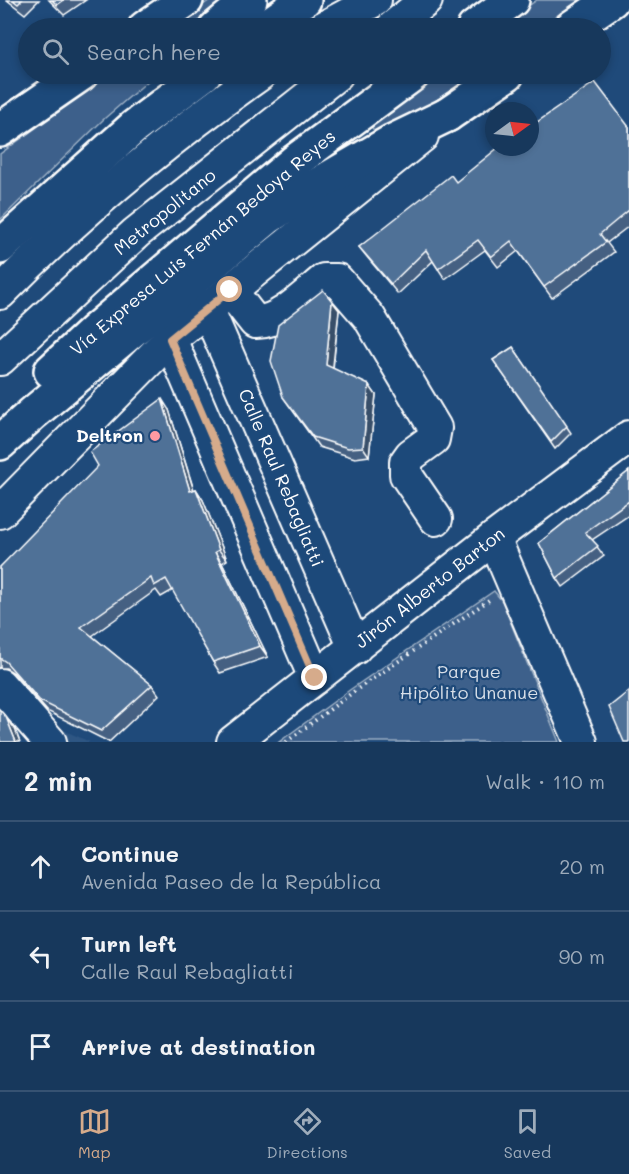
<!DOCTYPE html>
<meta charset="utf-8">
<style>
:root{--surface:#17385c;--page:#244365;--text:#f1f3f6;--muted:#9eacbb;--line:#365272;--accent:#d6ab8b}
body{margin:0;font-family:Mali,sans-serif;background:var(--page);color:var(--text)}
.compass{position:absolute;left:485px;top:102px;width:54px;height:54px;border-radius:50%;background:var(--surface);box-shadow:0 3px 9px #0003;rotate:75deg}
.stop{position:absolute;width:18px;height:18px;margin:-14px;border:4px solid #d6ab8b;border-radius:50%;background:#fff}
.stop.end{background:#d6ab8b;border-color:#fff;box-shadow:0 2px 6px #0008}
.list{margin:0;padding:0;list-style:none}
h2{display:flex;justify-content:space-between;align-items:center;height:78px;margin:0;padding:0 24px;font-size:26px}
h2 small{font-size:20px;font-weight:400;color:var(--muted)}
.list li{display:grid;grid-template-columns:39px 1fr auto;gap:18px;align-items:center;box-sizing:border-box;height:90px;padding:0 24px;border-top:2px solid var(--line)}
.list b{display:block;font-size:22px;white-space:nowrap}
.list p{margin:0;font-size:20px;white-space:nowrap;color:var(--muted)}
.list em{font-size:20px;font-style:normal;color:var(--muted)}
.icon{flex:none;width:33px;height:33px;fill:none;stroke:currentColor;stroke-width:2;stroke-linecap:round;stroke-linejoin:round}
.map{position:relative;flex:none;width:629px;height:742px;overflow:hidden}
.search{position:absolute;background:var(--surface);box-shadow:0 3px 9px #0003;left:18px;right:18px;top:18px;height:66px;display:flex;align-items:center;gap:15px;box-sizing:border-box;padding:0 21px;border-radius:33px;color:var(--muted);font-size:22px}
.sheet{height:348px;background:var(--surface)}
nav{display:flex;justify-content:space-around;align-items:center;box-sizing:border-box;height:84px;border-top:2px solid var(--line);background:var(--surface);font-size:16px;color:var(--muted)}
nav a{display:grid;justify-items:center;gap:3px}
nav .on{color:var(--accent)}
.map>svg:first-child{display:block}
.built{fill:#2e5683}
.green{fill:#3c618b;stroke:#9eb0c5;stroke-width:1.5}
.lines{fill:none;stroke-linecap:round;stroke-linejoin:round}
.minor-casing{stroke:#fff;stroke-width:36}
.major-casing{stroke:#fff;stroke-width:38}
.highway-casing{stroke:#fff;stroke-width:38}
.path{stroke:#fff;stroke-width:4;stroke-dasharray:1.5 4.5;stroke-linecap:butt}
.minor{stroke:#1f4a7a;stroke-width:32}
.major{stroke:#1f4a7a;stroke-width:33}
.highway{stroke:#1f4a7a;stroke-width:33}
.wall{fill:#456182;stroke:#fff;stroke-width:1.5}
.shaded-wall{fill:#384f6a;stroke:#fff;stroke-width:1.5}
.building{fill:#507197;stroke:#fff;stroke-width:1.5}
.route{stroke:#d6ab8b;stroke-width:8}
.poi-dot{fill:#ff9aa2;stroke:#1f4a7a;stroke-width:2}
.labels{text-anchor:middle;stroke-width:4.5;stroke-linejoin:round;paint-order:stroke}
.street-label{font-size:18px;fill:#fff;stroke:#1f4a7a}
.poi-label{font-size:18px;font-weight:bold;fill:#fff;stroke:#1f4a7a;text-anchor:end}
.park-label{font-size:18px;fill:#d8dfe8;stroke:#1f4a7a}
</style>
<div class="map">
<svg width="629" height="742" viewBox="0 0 629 742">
<rect width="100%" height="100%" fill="#1f4a7a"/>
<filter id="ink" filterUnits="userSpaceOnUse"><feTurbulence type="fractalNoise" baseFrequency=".0167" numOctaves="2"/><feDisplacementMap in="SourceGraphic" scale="12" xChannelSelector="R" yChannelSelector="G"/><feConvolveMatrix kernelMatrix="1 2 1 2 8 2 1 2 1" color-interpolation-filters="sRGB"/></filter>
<g filter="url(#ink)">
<path class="built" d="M63 730 90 742H42L41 738Z"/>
<g class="green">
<path d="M210 0H242L208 28H172Z"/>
<path d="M537 0H595L556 28H497Z"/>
<path d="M110 74H156L105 118 0 220V154Z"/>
<path d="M435 74H495L375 132 368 122Z"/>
<path d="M494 591 502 601 559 742H279L351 689Z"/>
</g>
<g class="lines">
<g class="minor-casing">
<g id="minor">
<path d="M323 28 375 0"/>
<path d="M392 28 426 0"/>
<path d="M230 290 255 322C278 324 307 294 324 280H337L369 317 435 428 433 439 411 455 406 462V475L436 519"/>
<path d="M0 293C80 212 168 139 260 74"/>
<path d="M207 308 355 648"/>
<path d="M170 339 315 678"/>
<path d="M0 359 136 233 337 74"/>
<path d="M0 512 170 339 422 136"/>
<path d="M494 538 581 742"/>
<path d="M0 685 50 742"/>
<path d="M233 742 494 538 629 437"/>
</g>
</g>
<g class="major-casing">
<g id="major">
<path d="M145 28 186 0"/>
<path d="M571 28 612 0"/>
<path d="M447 115 507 74"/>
<path d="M0 130 81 74"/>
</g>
</g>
<g class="highway-casing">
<g id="highway">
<path d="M216 28 250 0"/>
<path d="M264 28 304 0"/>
<path d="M474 28 512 0"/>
<path d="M0 247 134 127 204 74"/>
<path d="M51 371 94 331 294 162 413 74"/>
<path d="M0 443 32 414 267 218 317 185 393 141 447 115"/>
</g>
</g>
<path class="path" d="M286 742 356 690 489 600"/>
<use href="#minor" class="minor"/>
<use href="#major" class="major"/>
<use href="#highway" class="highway"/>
</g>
<g class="wall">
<path d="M7 0H39L25 14Z"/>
<path d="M49 0H86L64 15Z"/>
<path d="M629 127V226L607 243 614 252 552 298 518 251 498 267 485 250 445 279 433 261 398 294 367 257 359 247 456 182Z"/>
<path d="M339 310 333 369 369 385 376 395 369 456 355 458 319 447 283 397Z"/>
<path d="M513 347 571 433 555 449 493 360Z"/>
<path d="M169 410 194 490 196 489 203 500 227 560 222 563 268 657 220 673 213 662 173 590 161 597 156 590 92 636 152 685 159 695 109 742 47 711 14 673 6 668H0V567Z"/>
<path d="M629 471V515L592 540 604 556 563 587 557 578 539 543Z"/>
</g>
<g class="shaded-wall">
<path d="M332 301 339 310 332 375 326 365Z"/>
<path d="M369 385 376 395 369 456 363 447Z"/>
<path d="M162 399 169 410 197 501 190 491Z"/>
<path d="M196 489 203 500 227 560 219 550Z"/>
<path d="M215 552 222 563 268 657 260 646Z"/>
<path d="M6 717 15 729 20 742H16Z"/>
</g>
<g class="building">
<path d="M13 0H22L18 4Z"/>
<path d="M52 0H64L57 5Z"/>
<path d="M595 82 629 127V210L600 234 606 242 544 287 511 241 491 257 478 240 438 269 426 250 391 284 359 247 451 175 456 182 499 147H530V127Z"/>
<path d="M323 290 332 301 326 365 369 385 363 447 348 448 313 437 283 397 271 361 278 325Z"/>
<path d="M513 347 567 426 551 442 493 360Z"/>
<path d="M162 399 190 491 196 489 219 550 215 552 260 646 213 662 166 579 154 586 151 578 81 627 152 685 101 731 40 701 6 662 0 658V567L98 466 90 452Z"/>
<path d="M629 471V501L585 532 598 546 557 578 539 543Z"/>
<path d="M629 691V742H624L609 707Z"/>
<path d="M0 710 6 717 16 742H0Z"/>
</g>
</g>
<g class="lines" filter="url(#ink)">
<path class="route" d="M230 290 170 339 315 678"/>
</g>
<circle class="poi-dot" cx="155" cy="436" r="6"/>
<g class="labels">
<g class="street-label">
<text transform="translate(165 212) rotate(-39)" y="6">Metropolitano</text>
<text transform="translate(203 243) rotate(-40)" y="6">Vía Expresa Luis Fernán Bedoya Reyes</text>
<text transform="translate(281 478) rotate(67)" y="6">Calle Raul Rebagliatti</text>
<text transform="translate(430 588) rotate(-38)" y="6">Jirón Alberto Barton</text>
</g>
<g class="poi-label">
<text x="143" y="442">Deltron</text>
</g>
<g class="park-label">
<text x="469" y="678">Parque<tspan x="469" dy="21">Hipólito Unanue</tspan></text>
</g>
</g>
</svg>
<svg class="compass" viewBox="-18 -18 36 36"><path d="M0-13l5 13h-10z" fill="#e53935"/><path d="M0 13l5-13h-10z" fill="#9eacbb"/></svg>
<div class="stop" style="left:230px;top:290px"></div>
<div class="stop end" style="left:315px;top:678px"></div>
<div class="search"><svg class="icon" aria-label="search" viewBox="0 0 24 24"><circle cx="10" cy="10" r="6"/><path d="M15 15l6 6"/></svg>Search here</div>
</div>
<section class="sheet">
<h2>2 min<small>Walk · 110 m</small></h2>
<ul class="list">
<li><svg class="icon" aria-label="ahead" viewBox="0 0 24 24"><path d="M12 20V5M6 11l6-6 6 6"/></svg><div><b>Continue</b><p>Avenida Paseo de la República</p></div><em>20 m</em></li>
<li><svg class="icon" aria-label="left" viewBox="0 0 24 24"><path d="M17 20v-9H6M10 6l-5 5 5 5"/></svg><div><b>Turn left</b><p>Calle Raul Rebagliatti</p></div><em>90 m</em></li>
<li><svg class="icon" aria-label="arrive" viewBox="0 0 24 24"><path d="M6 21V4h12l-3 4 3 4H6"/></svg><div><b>Arrive at destination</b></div></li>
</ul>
</section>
<nav>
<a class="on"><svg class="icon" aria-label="map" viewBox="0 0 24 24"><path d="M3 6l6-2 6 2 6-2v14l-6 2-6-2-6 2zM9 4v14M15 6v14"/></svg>Map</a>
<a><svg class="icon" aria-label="directions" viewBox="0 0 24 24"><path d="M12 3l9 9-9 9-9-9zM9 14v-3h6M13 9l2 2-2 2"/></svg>Directions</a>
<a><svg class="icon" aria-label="saved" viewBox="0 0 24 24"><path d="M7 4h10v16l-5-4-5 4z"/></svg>Saved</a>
</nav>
